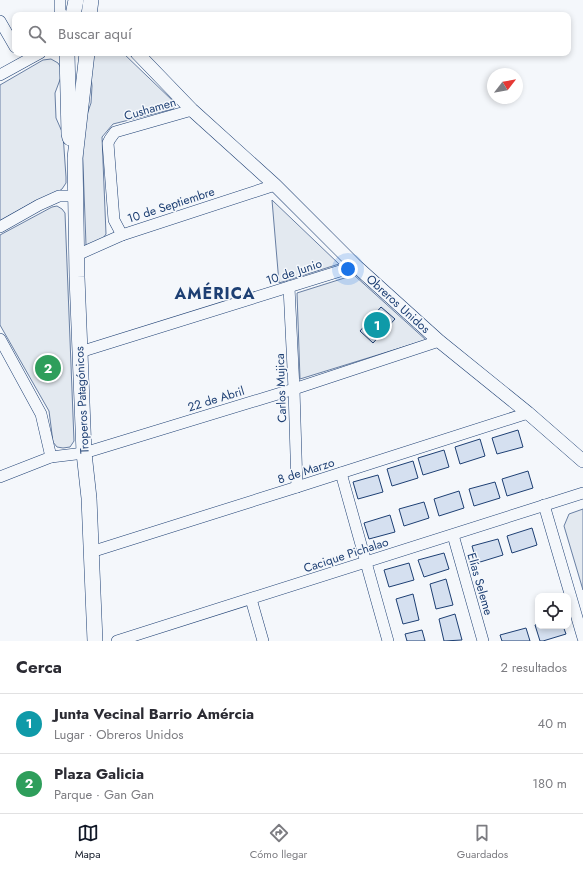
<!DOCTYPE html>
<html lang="es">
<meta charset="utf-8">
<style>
:root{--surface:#fff;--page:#f7f7f7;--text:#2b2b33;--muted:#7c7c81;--line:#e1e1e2;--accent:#111827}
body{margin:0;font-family:Jost,sans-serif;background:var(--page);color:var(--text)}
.controls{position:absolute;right:12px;bottom:12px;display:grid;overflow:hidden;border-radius:8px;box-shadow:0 2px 6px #0003}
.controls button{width:36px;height:36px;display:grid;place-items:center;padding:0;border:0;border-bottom:1px solid var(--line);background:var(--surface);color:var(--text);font:20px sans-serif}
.compass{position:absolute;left:487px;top:68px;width:36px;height:36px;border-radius:50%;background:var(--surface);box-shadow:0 2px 6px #0003;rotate:59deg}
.you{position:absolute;left:348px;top:269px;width:14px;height:14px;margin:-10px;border:3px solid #fff;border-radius:50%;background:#1a73e8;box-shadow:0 0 0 6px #1a73e833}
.badge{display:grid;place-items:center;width:26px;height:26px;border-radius:50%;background:var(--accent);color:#fff;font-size:13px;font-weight:700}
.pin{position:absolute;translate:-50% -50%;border:2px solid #fff;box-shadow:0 1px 4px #0006}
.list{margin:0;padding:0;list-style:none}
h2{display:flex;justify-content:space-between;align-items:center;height:52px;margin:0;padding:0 16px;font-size:17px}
h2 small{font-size:13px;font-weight:400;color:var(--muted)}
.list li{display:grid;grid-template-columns:26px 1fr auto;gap:12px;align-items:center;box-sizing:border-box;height:60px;padding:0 16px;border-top:1px solid var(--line)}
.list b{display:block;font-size:15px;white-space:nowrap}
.list p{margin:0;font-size:13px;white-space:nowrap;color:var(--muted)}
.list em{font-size:13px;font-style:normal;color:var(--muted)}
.icon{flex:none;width:22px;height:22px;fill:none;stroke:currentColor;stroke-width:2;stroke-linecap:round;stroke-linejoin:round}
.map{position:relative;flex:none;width:583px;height:641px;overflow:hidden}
.search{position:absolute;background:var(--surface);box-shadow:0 2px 6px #0003;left:12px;right:12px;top:12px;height:44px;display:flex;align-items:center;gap:10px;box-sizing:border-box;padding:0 14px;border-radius:8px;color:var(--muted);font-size:15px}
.sheet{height:172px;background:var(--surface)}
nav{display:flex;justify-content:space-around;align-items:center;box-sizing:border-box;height:56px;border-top:1px solid var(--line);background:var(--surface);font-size:11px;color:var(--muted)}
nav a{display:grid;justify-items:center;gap:2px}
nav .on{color:var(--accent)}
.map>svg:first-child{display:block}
.green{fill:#e3e9f0;stroke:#687fa3}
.building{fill:#d5e0f0;stroke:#1d3f73}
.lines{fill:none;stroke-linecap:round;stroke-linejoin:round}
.minor-casing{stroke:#1d3f73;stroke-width:12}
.tertiary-casing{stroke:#1d3f73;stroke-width:14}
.secondary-casing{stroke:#1d3f73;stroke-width:16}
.minor{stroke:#f4f7fb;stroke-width:11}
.tertiary{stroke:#f4f7fb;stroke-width:13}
.secondary{stroke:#f4f7fb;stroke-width:15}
.labels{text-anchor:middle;stroke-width:3;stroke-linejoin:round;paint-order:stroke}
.street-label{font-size:12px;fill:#1d3f73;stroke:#f4f7fb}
.district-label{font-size:16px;font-weight:bold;letter-spacing:1px;fill:#1d3f73;stroke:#f4f7fb}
</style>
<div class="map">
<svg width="583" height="641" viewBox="0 0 583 641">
<rect width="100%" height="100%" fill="#f4f7fb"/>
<g class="green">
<path d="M90 53H123L174 102 175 106 173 109 113 124 102 137 106 234 101 241 88 246 86 245 82 138 83 126 91 103 92 86 90 68Z"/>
<path d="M51 59 58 63 61 68V77L55 93 56 118 63 134 66 177V183L62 189 56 193 35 201 0 221V85L43 60Z"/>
<path d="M272 200 339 264 279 283Z"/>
<path d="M57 206 62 209 65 213 74 441 70 447 63 448 57 447 53 442 49 411 0 325V235L52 207Z"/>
<path d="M354 275 426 340 300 379 297 293Z"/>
<path d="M583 509V590L564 526 569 514Z"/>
</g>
<g class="building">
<path d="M381 307 395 319 373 343 360 331Z"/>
<path d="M518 430 523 447 497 454 492 438Z"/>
<path d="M480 439 485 456 460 464 455 447Z"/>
<path d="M444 450 449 467 423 475 418 458Z"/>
<path d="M413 461 418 478 392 486 387 469Z"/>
<path d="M528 471 533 488 507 496 502 479Z"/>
<path d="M378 475 383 492 358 499 353 482Z"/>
<path d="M495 482 500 498 474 506 469 489Z"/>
<path d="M459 491 464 508 439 516 434 499Z"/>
<path d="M424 502 429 518 404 526 399 509Z"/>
<path d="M390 515 395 532 369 539 364 523Z"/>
<path d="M532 528 537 545 512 553 507 536Z"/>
<path d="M498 539 503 555 477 563 472 546Z"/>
<path d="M444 553 449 569 424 577 418 560Z"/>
<path d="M409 563 414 580 389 587 384 570Z"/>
<path d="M446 579 453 605 436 609 430 584Z"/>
<path d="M413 594 419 620 403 624 396 599Z"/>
<path d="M455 614 462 640 444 641 439 619Z"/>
<path d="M538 624V626H563L566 634 543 641H540L535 625Z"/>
<path d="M526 628 530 641H502L500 635Z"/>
<path d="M422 630 425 641H407L405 634Z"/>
</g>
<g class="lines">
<g class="minor-casing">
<g id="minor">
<path d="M60 0V11L62 15"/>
<path d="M0 21 15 47"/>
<path d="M0 75 40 53"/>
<path d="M0 227 39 205 59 196H76"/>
<path d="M122 235 114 220 108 143 110 139 115 132 192 110"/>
<path d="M77 255 122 235 275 185"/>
<path d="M289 287 294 389 297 487"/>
<path d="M0 339 41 414 51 457"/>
<path d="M80 352 356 266"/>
<path d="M341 473 388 641"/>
<path d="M0 477 51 457 84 453 294 389 439 341"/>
<path d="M544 505 583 638"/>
<path d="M453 535 483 641"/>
<path d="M91 552 297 487 528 413"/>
<path d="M251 599 263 641"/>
<path d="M117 641 583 493"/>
</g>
</g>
<g class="tertiary-casing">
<path id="tertiary" d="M137 53 192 110 275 185 356 266 439 341 528 413 583 461"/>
</g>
<g class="secondary-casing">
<g id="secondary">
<path d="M73 15 76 0"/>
<path d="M89 15 91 0"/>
<path d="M67 53 69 134 70 138"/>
<path d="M87 53 75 158 77 277 80 352 84 453 89 498 95 641"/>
</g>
</g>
<use href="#minor" class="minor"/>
<use href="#tertiary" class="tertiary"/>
<use href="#secondary" class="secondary"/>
</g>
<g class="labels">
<g class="street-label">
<text transform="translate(150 109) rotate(-16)" y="4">Cushamen</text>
<text transform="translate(171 205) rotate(-18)" y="4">10 de Septiembre</text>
<text transform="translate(294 272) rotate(-18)" y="4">10 de Junio</text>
<text transform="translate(398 304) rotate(42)" y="4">Obreros Unidos</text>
<text transform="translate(281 388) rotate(-92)" y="4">Carlos Mujica</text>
<text transform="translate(216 399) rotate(-17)" y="4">22 de Abril</text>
<text transform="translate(82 400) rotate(-93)" y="4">Troperos Patagónicos</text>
<text transform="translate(306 471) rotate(-18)" y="4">8 de Marzo</text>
<text transform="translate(346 555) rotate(-18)" y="4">Cacique Pichalao</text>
<text transform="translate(480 584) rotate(74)" y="4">Elías Seleme</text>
</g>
<g class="district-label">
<text x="215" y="299">AMÉRICA</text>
</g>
</g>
</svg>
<div class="controls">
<button><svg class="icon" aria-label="locate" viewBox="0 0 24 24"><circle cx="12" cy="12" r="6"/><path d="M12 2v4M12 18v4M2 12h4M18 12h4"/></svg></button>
</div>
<svg class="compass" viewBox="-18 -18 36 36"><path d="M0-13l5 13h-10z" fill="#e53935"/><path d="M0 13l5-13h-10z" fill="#7c7c81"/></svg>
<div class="you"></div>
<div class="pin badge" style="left:377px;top:325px;background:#0f9aa8">1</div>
<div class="pin badge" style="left:48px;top:368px;background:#2e9e5b">2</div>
<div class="search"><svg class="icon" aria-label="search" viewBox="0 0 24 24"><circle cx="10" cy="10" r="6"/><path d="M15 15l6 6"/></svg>Buscar aquí</div>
</div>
<section class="sheet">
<h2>Cerca<small>2 resultados</small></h2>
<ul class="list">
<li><span class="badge" style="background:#0f9aa8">1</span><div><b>Junta Vecinal Barrio Amércia</b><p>Lugar · Obreros Unidos</p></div><em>40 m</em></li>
<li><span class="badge" style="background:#2e9e5b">2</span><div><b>Plaza Galicia</b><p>Parque · Gan Gan</p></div><em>180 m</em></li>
</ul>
</section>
<nav>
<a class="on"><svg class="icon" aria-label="map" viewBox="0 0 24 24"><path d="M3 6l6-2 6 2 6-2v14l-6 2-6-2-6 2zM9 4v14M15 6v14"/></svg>Mapa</a>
<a><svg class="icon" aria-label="directions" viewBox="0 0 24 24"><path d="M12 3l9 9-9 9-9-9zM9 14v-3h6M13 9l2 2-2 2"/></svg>Cómo llegar</a>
<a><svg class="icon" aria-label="saved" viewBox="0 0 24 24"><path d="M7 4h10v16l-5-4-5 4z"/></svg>Guardados</a>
</nav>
